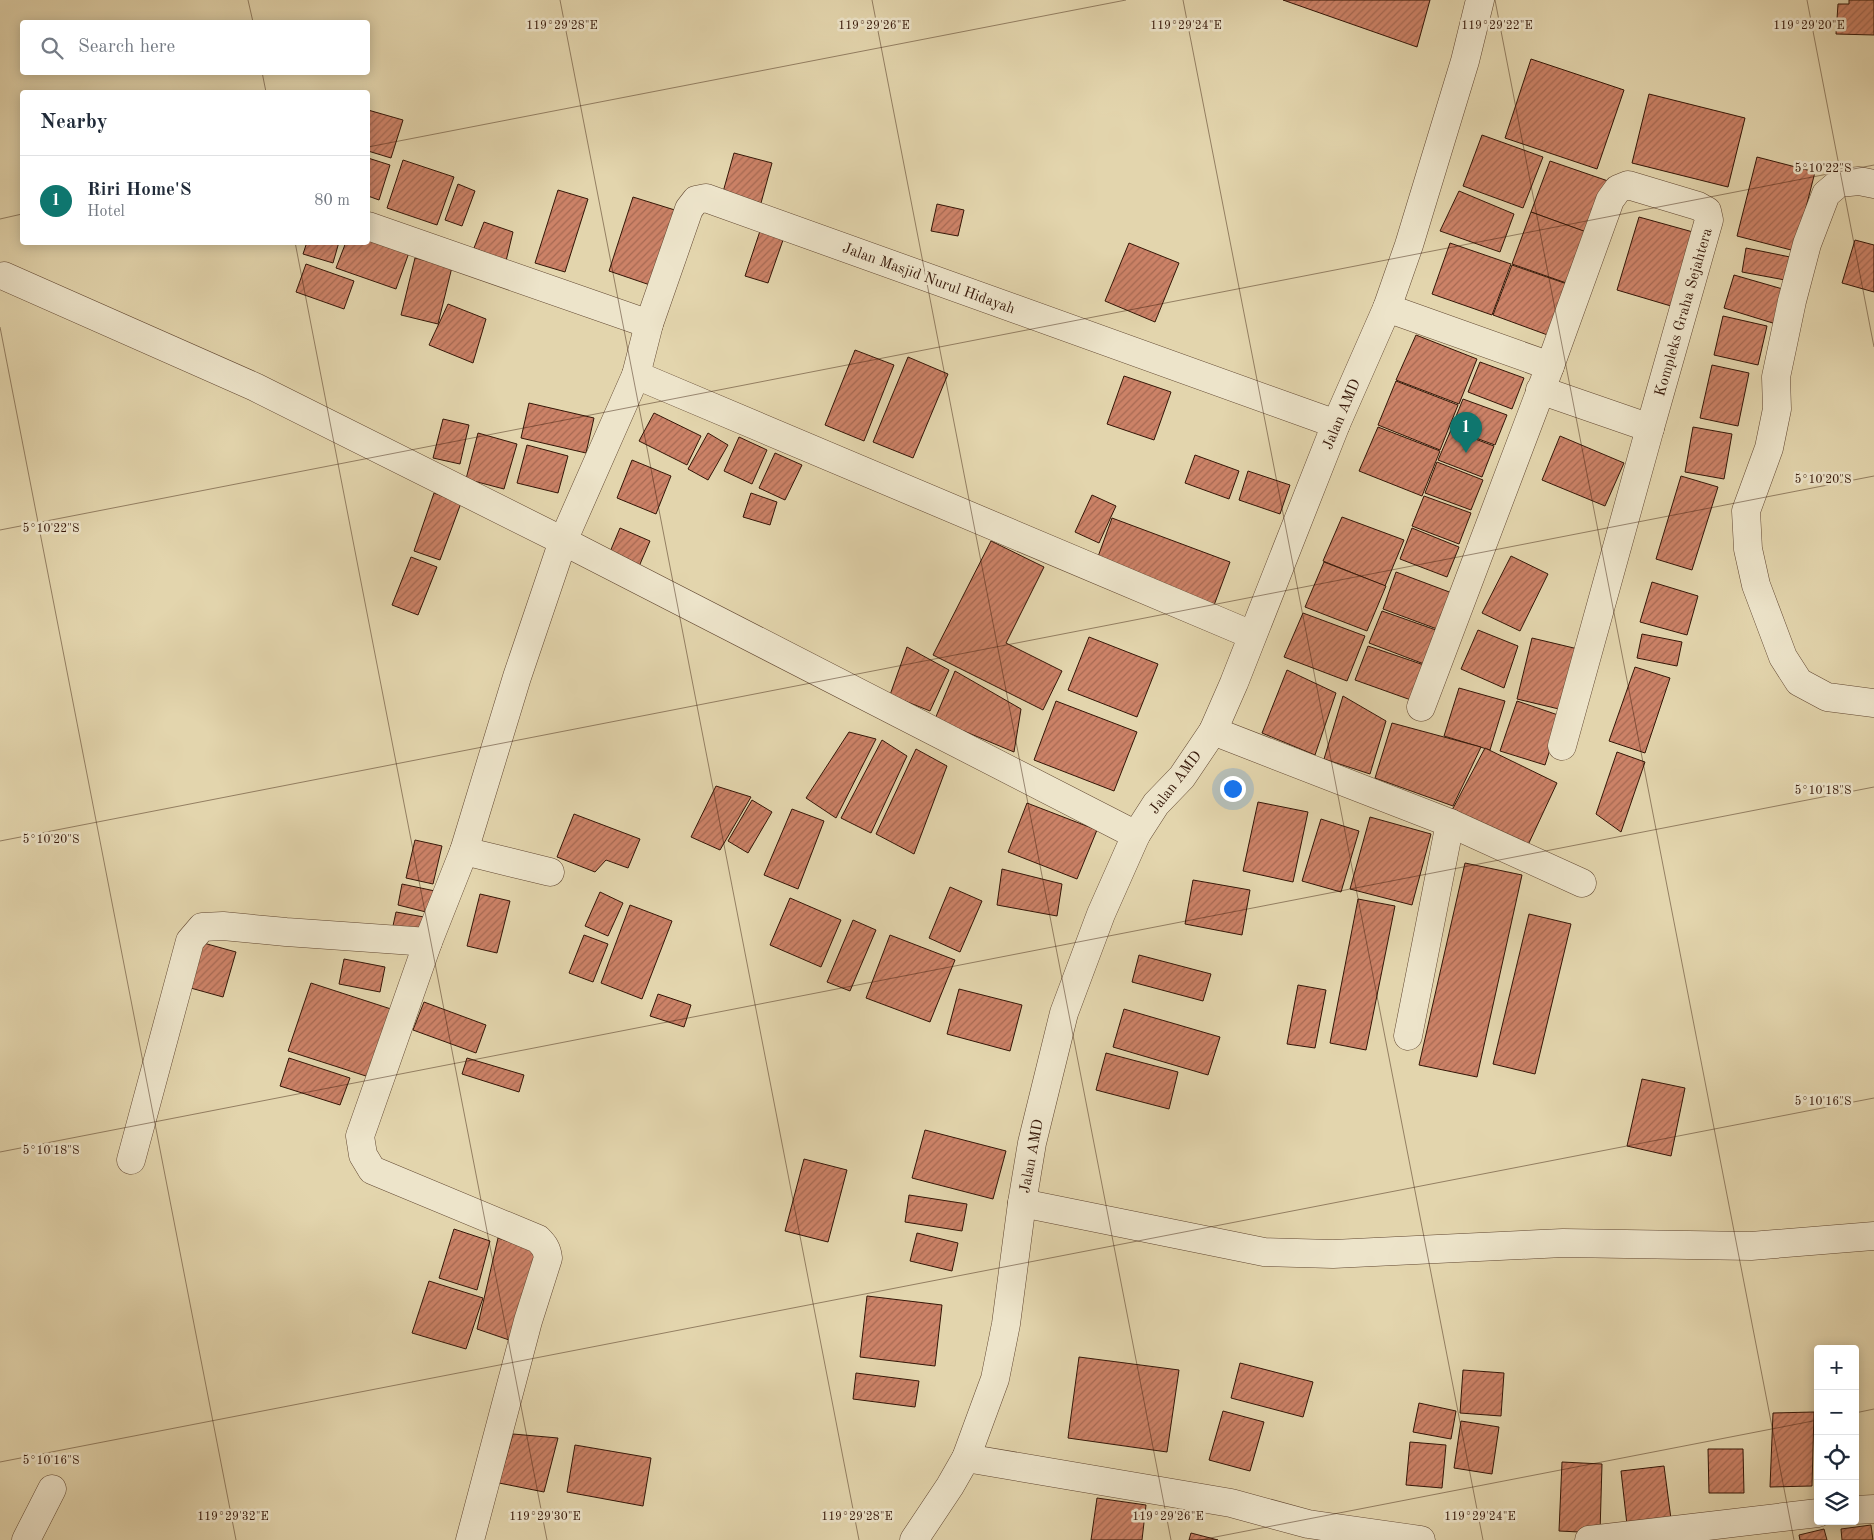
<!DOCTYPE html>
<meta charset="utf-8">
<style>
:root{--surface:#fff;--page:#f6f6f7;--text:#1f2937;--muted:#747a83;--line:#e0e1e3;--accent:#0f766e}
body{margin:0;font-family:"Old Standard TT",serif;background:var(--page);color:var(--text)}
.controls{position:absolute;right:15px;bottom:15px;display:grid;overflow:hidden;border-radius:5px;box-shadow:0 2px 12px #0003}
.controls button{width:45px;height:45px;display:grid;place-items:center;padding:0;border:0;border-bottom:1px solid var(--line);background:var(--surface);color:var(--text);font:25px sans-serif}
.you{position:absolute;left:1232px;top:788px;width:18px;height:18px;margin:-12px;border:4px solid #fff;border-radius:50%;background:#1a73e8;box-shadow:0 0 0 8px #1a73e833}
.badge{display:grid;place-items:center;width:32px;height:32px;border-radius:50%;background:var(--accent);color:#fff;font-size:16px;font-weight:700}
.pin{position:absolute;translate:-50% -41px;filter:drop-shadow(0 1px 2px #0008)}
.pin::after{content:'';position:absolute;top:26px;width:18px;height:15px;background:inherit;clip-path:polygon(0 0,100% 0,50% 100%)}
.list{margin:0;padding:0;list-style:none}
h2{display:flex;justify-content:space-between;align-items:center;height:65px;margin:0;padding:0 20px;font-size:21px}
h2 small{font-size:16px;font-weight:400;color:var(--muted)}
.list li{display:grid;grid-template-columns:32px 1fr auto;gap:15px;align-items:center;box-sizing:border-box;height:90px;padding:0 20px;border-top:1px solid var(--line)}
.list b{display:block;font-size:19px;white-space:nowrap}
.list p{margin:0;font-size:16px;white-space:nowrap;color:var(--muted)}
.list em{font-size:16px;font-style:normal;color:var(--muted)}
.icon{flex:none;width:28px;height:28px;fill:none;stroke:currentColor;stroke-width:2;stroke-linecap:round;stroke-linejoin:round}
.map{position:relative;flex:none;width:1874px;height:1540px;overflow:hidden}
.search{position:absolute;background:var(--surface);box-shadow:0 2px 12px #0003;left:20px;top:20px;width:350px;height:55px;display:flex;align-items:center;gap:12px;box-sizing:border-box;padding:0 18px;border-radius:5px;color:var(--muted);font-size:19px}
.panel{position:absolute;background:var(--surface);box-shadow:0 2px 12px #0003;left:20px;top:90px;width:350px;height:155px;border-radius:5px}
.map>svg:first-child{display:block}
.building{fill:url(#building-hatch);stroke:#341607}
.lines{fill:none;stroke-linecap:round;stroke-linejoin:round}
.minor-casing{stroke:#604630;stroke-width:29}
.tertiary-casing{stroke:#604630;stroke-width:29}
.minor{stroke:#ede4ca;stroke-width:28}
.tertiary{stroke:#ede4ca;stroke-width:28}
.ticks{fill:none;stroke:#341607;stroke-width:1;stroke-opacity:0.45}
.labels{text-anchor:middle;stroke-width:5;stroke-linejoin:round;paint-order:stroke}
.street-label{font-size:15px;fill:#341607;stroke:#ede4ca}
.ticks-label{font-size:12px;text-anchor:middle;fill:#341607;stroke:#ede4ca;stroke-width:5;stroke-linejoin:round;paint-order:stroke}
</style>
<div class="map">
<svg width="1874" height="1540" viewBox="0 0 1874 1540">
<defs>
<pattern id="building-hatch" width="6" height="6" patternUnits="userSpaceOnUse" patternTransform="scale(1.25)"><rect width="6" height="6" fill="#cc8267"/><path d="M-1 1l2-2M0 6l6-6M5 7l2-2" fill="none" stroke="#a66953"/></pattern>
</defs>
<rect width="100%" height="100%" fill="#e3d5ad"/>
<filter id="stains"><feTurbulence type="fractalNoise" baseFrequency=".004" numOctaves="4"/><feColorMatrix values="0 0 0 0 .2 0 0 0 0 .09 0 0 0 0 .02 0 0 0 .5 -.17"/></filter>
<radialGradient id="worn" r=".72"><stop offset=".6" stop-color="#630" stop-opacity="0"/><stop offset="1" stop-color="#630" stop-opacity=".3"/></radialGradient>
<g class="building">
<path d="M1283 0H1430L1417 47Z"/>
<path d="M1849 0H1874V35L1836 34 1838 4H1849Z"/>
<path d="M1531 59 1624 90 1597 169 1505 138Z"/>
<path d="M1649 94 1745 118 1728 187 1632 163Z"/>
<path d="M368 110 403 120 391 158 368 151Z"/>
<path d="M1482 135 1543 157 1523 208 1463 186Z"/>
<path d="M734 153 772 163 761 203 723 192Z"/>
<path d="M1757 157 1815 172 1795 251 1737 236Z"/>
<path d="M368 158 390 165 379 200 368 196Z"/>
<path d="M403 160 454 177 437 225 387 208Z"/>
<path d="M1550 161 1611 182 1591 234 1531 212Z"/>
<path d="M458 184 475 191 462 226 445 220Z"/>
<path d="M558 190 588 199 565 272 535 263Z"/>
<path d="M1459 191 1514 214 1500 252 1440 231Z"/>
<path d="M633 197 678 211 653 286 609 271Z"/>
<path d="M937 204 964 210 958 236 931 231Z"/>
<path d="M1531 212 1592 234 1572 285 1512 264Z"/>
<path d="M1639 217 1693 232 1671 306 1617 290Z"/>
<path d="M484 222 513 232 506 261 474 248Z"/>
<path d="M368 231 411 247 396 289 336 268 346 242H368Z"/>
<path d="M760 231 783 240 768 283 745 276Z"/>
<path d="M1855 240 1874 245V292L1842 283Z"/>
<path d="M307 242H339L333 263 303 254Z"/>
<path d="M1129 243 1179 263 1155 322 1105 301Z"/>
<path d="M1450 243 1511 264 1492 315 1432 294Z"/>
<path d="M1746 248 1790 257 1785 280 1742 272Z"/>
<path d="M415 258 452 267 438 324 401 315Z"/>
<path d="M306 264 354 281 344 309 296 292Z"/>
<path d="M1512 265 1573 286 1553 337 1493 315Z"/>
<path d="M1734 275 1786 290 1776 324 1724 308Z"/>
<path d="M448 304 486 319 473 363 429 345Z"/>
<path d="M1723 316 1767 326 1758 365 1714 355Z"/>
<path d="M1416 335 1477 359 1459 404 1396 380Z"/>
<path d="M855 350 894 365 864 441 825 425Z"/>
<path d="M908 357 948 374 913 458 873 442Z"/>
<path d="M1480 362 1524 378 1512 409 1468 392Z"/>
<path d="M1712 365 1749 373 1738 426 1700 418Z"/>
<path d="M1124 376 1171 392 1154 440 1107 424Z"/>
<path d="M1396 381 1458 405 1440 450 1378 425Z"/>
<path d="M1463 399 1507 415 1495 445 1451 429Z"/>
<path d="M529 403 594 418 586 453 521 438Z"/>
<path d="M654 413 701 436 687 465 639 441Z"/>
<path d="M443 419 469 425 460 464 433 458Z"/>
<path d="M1378 427 1440 451 1422 496 1359 471Z"/>
<path d="M1693 427 1732 434 1724 479 1685 472Z"/>
<path d="M1451 430 1494 446 1482 477 1438 460Z"/>
<path d="M478 433 517 444 504 489 466 479Z"/>
<path d="M708 433 728 445 708 480 688 469Z"/>
<path d="M1560 436 1624 463 1605 506 1542 480Z"/>
<path d="M739 437 767 450 752 484 724 471Z"/>
<path d="M527 445 568 456 558 493 517 483Z"/>
<path d="M775 453 802 465 785 500 759 488Z"/>
<path d="M1195 455 1239 471 1229 499 1185 483Z"/>
<path d="M632 460 671 476 656 514 617 498Z"/>
<path d="M1437 462 1483 480 1471 510 1425 493Z"/>
<path d="M1248 471 1290 485 1280 514 1239 500Z"/>
<path d="M1681 476 1718 487 1692 570 1656 559Z"/>
<path d="M434 493 461 503 440 560 414 551Z"/>
<path d="M751 493 777 502 770 525 743 517Z"/>
<path d="M1092 495 1116 506 1099 543 1075 532Z"/>
<path d="M1424 496 1471 513 1459 544 1412 526Z"/>
<path d="M1342 517 1404 540 1385 586 1323 561Z"/>
<path d="M1112 518 1230 562 1213 608 1095 565Z"/>
<path d="M620 528 650 541 637 571 607 559Z"/>
<path d="M1412 528 1459 547 1447 577 1400 559Z"/>
<path d="M991 541 1044 567 1006 643 1062 671 1043 710 933 655Z"/>
<path d="M1511 556 1548 574 1520 631 1482 613Z"/>
<path d="M411 557 437 567 418 615 392 605Z"/>
<path d="M1324 562 1386 586 1367 631 1305 607Z"/>
<path d="M1396 572 1452 593 1437 629 1383 609Z"/>
<path d="M1652 582 1698 596 1687 635 1640 622Z"/>
<path d="M1382 611 1436 630 1424 664 1369 643Z"/>
<path d="M1303 613 1365 636 1347 681 1284 657Z"/>
<path d="M1478 630 1518 646 1504 688 1461 669Z"/>
<path d="M1642 634 1682 642 1677 666 1637 658Z"/>
<path d="M1089 637 1158 664 1137 717 1068 690Z"/>
<path d="M1532 638 1578 649 1563 710 1517 699Z"/>
<path d="M1368 646 1424 665 1411 700 1355 680Z"/>
<path d="M907 647 949 670 930 711 890 695Z"/>
<path d="M1635 667 1670 678 1645 753 1609 741Z"/>
<path d="M1287 670 1336 693 1315 755 1262 733Z"/>
<path d="M955 671 1021 709 1014 752 935 719Z"/>
<path d="M1459 688 1505 701 1490 750 1444 736Z"/>
<path d="M1343 696 1386 721 1370 774 1324 759Z"/>
<path d="M1056 701 1137 732 1114 791 1034 760Z"/>
<path d="M1517 701 1561 716 1545 765 1500 751Z"/>
<path d="M1392 723 1481 747 1453 806 1375 778Z"/>
<path d="M849 732 876 739 836 818 806 798Z"/>
<path d="M882 740 907 756 871 833 841 818Z"/>
<path d="M1485 748 1557 783 1528 845 1451 812Z"/>
<path d="M916 749 947 766 914 854 876 834Z"/>
<path d="M1617 752 1645 762 1621 832 1596 814Z"/>
<path d="M716 786 751 797 720 850 691 837Z"/>
<path d="M752 800 772 812 748 853 728 841Z"/>
<path d="M1258 802 1308 812 1293 882 1243 871Z"/>
<path d="M1027 803 1097 830 1077 879 1008 852Z"/>
<path d="M792 809 824 821 798 889 764 875Z"/>
<path d="M574 814 640 839 628 868 606 860 595 872 557 857Z"/>
<path d="M1370 817 1431 834 1412 905 1350 889Z"/>
<path d="M1321 819 1359 831 1341 892 1302 881Z"/>
<path d="M415 840 442 846 433 884 406 878Z"/>
<path d="M1465 863 1522 875 1477 1077 1419 1065Z"/>
<path d="M1002 869 1062 884 1057 916 997 905Z"/>
<path d="M1193 880 1250 890 1242 935 1185 924Z"/>
<path d="M402 884 435 891 430 913 398 905Z"/>
<path d="M950 887 982 901 960 952 929 938Z"/>
<path d="M600 892 623 903 608 936 585 926Z"/>
<path d="M480 894 510 901 497 953 467 946Z"/>
<path d="M790 898 841 920 821 967 770 945Z"/>
<path d="M1358 899 1395 906 1366 1050 1330 1043Z"/>
<path d="M630 905 672 921 642 999 601 983Z"/>
<path d="M396 912 424 917 420 940 391 935Z"/>
<path d="M1529 914 1571 924 1535 1074 1493 1064Z"/>
<path d="M853 920 876 930 850 991 827 982Z"/>
<path d="M584 935 608 944 593 982 569 973Z"/>
<path d="M890 935 955 960 930 1022 866 998Z"/>
<path d="M200 942 236 952 223 997 187 987Z"/>
<path d="M1139 955 1211 974 1203 1001 1132 982Z"/>
<path d="M344 959 385 967 380 992 339 984Z"/>
<path d="M311 983 391 1009 369 1077 288 1051Z"/>
<path d="M1298 985 1326 990 1315 1048 1287 1044Z"/>
<path d="M959 989 1022 1005 1010 1051 947 1034Z"/>
<path d="M658 994 691 1005 684 1027 650 1016Z"/>
<path d="M424 1002 486 1025 476 1053 413 1030Z"/>
<path d="M1124 1009 1220 1037 1208 1075 1113 1047Z"/>
<path d="M1106 1053 1178 1072 1169 1109 1096 1090Z"/>
<path d="M289 1058 350 1078 340 1105 280 1086Z"/>
<path d="M467 1058 524 1075 519 1092 462 1074Z"/>
<path d="M1642 1079 1685 1088 1671 1156 1627 1146Z"/>
<path d="M925 1130 1006 1151 993 1199 912 1178Z"/>
<path d="M804 1159 847 1170 828 1242 785 1231Z"/>
<path d="M909 1195 967 1204 962 1231 905 1222Z"/>
<path d="M454 1229 490 1241 477 1290 439 1278Z"/>
<path d="M917 1233 958 1243 952 1271 910 1261Z"/>
<path d="M498 1238 543 1253 515 1342 477 1329Z"/>
<path d="M429 1281 483 1298 466 1349 412 1333Z"/>
<path d="M867 1296 942 1305 935 1366 860 1357Z"/>
<path d="M1079 1357 1179 1370 1167 1452 1068 1438Z"/>
<path d="M1240 1363 1313 1382 1303 1417 1231 1398Z"/>
<path d="M1463 1370 1504 1373 1501 1416 1460 1413Z"/>
<path d="M856 1373 919 1381 915 1407 853 1399Z"/>
<path d="M1419 1403 1456 1411 1451 1439 1413 1432Z"/>
<path d="M1223 1411 1264 1422 1250 1471 1209 1460Z"/>
<path d="M1814 1412 1812 1486 1770 1487 1773 1413Z"/>
<path d="M1461 1421 1499 1427 1492 1474 1454 1468Z"/>
<path d="M513 1434 558 1438 544 1492 499 1483Z"/>
<path d="M1410 1442 1446 1445 1442 1488 1406 1485Z"/>
<path d="M575 1445 651 1458 643 1506 567 1492Z"/>
<path d="M1708 1449H1743L1744 1493H1709Z"/>
<path d="M1562 1462 1602 1464 1600 1533 1559 1531Z"/>
<path d="M1664 1466 1671 1519 1627 1525 1621 1471Z"/>
<path d="M1097 1498 1146 1505 1142 1540H1091Z"/>
<path d="M1871 1525 1873 1540H1842L1841 1529Z"/>
<path d="M1824 1529 1827 1540H1800L1799 1535Z"/>
<path d="M1191 1533 1218 1540H1189Z"/>
</g>
<g class="lines">
<g class="minor-casing">
<g id="minor">
<path d="M1874 184 1859 181 1839 183 1826 194 1807 244 1792 301 1776 377 1777 409 1769 448 1746 511 1748 549 1756 585 1783 657 1799 682 1827 697 1874 703"/>
<path d="M368 226 649 324"/>
<path d="M4 276 255 387 563 541 1136 835"/>
<path d="M1387 308 1550 366 1421 707"/>
<path d="M636 375 1252 635"/>
<path d="M1540 390 1650 428 1709 220 1707 211 1698 206 1628 185 1618 189 1610 200 1550 366"/>
<path d="M1213 731 1450 823 1582 883"/>
<path d="M1562 746 1650 428"/>
<path d="M464 851 517 677 563 541 636 375 649 324 689 209 696 200 706 198 1336 424"/>
<path d="M1408 1036 1450 823"/>
<path d="M131 1160 190 941 202 927 223 926 286 932 428 942"/>
<path d="M1022 1203 1264 1252 1333 1254 1563 1243 1751 1246 1874 1236"/>
<path d="M966 1458 1231 1503 1308 1524 1421 1540"/>
<path d="M1855 1510 1874 1509"/>
<path d="M26 1540 52 1489"/>
<path d="M470 1540 528 1321 548 1258C547 1249 544 1245 538 1239L372 1170 363 1155 360 1136 428 942 464 851 550 872"/>
<path d="M1589 1540 1818 1513"/>
</g>
</g>
<g class="tertiary-casing">
<path id="tertiary" d="M914 1540 950 1486 966 1458 995 1379 1006 1324 1022 1203 1032 1143 1064 1013 1101 914 1136 835 1156 804 1182 777 1213 731 1234 683 1336 424 1387 308 1409 245 1465 61 1480 0"/>
</g>
<use href="#minor" class="minor"/>
<use href="#tertiary" class="tertiary"/>
</g>
<path class="ticks" d="M248 0 253 22M560 0 859 1540M872 0 1171 1540M1183 0 1483 1540M1495 0 1794 1540M1807 0 1874 347M262 72 266 92M368 147 1126 0M0 219 22 214M295 242 547 1540M0 327 236 1540M0 530 1874 165M0 841 1874 476M0 1152 1874 787M1855 1413 1874 1409M0 1462 1874 1098M1200 1540 1818 1420"/>
<g class="labels">
<g class="street-label">
<text transform="translate(929 278) rotate(20)" y="5">Jalan Masjid Nurul Hidayah</text>
<text transform="translate(1683 312) rotate(-74)" y="5">Kompleks Graha Sejahtera</text>
<text transform="translate(1341 414) rotate(-67)" y="5">Jalan AMD</text>
<text transform="translate(1175 782) rotate(-52)" y="5">Jalan AMD</text>
<text transform="translate(1031 1156) rotate(-79)" y="5">Jalan AMD</text>
</g>
</g>
<g class="ticks-label">
<text x="562" y="29">119°29'28"E</text>
<text x="874" y="29">119°29'26"E</text>
<text x="1186" y="29">119°29'24"E</text>
<text x="1497" y="29">119°29'22"E</text>
<text x="1809" y="29">119°29'20"E</text>
<text x="1823" y="172">5°10'22"S</text>
<text x="1823" y="483">5°10'20"S</text>
<text x="51" y="532">5°10'22"S</text>
<text x="1823" y="794">5°10'18"S</text>
<text x="51" y="843">5°10'20"S</text>
<text x="1823" y="1105">5°10'16"S</text>
<text x="51" y="1154">5°10'18"S</text>
<text x="51" y="1464">5°10'16"S</text>
<text x="233" y="1520">119°29'32"E</text>
<text x="545" y="1520">119°29'30"E</text>
<text x="857" y="1520">119°29'28"E</text>
<text x="1168" y="1520">119°29'26"E</text>
<text x="1480" y="1520">119°29'24"E</text>
</g>
<rect width="100%" height="100%" filter="url(#stains)"/>
<rect width="100%" height="100%" fill="url(#worn)"/>
</svg>
<div class="controls">
<button>+</button>
<button>−</button>
<button><svg class="icon" aria-label="locate" viewBox="0 0 24 24"><circle cx="12" cy="12" r="6"/><path d="M12 2v4M12 18v4M2 12h4M18 12h4"/></svg></button>
<button><svg class="icon" aria-label="layers" viewBox="0 0 24 24"><path d="M12 4l9 5-9 5-9-5zM3 14l9 5 9-5"/></svg></button>
</div>
<div class="you"></div>
<div class="pin badge" style="left:1466px;top:453px">1</div>
<div class="search"><svg class="icon" aria-label="search" viewBox="0 0 24 24"><circle cx="10" cy="10" r="6"/><path d="M15 15l6 6"/></svg>Search here</div>
<section class="panel">
<h2>Nearby<small></small></h2>
<ul class="list">
<li><span class="badge">1</span><div><b>Riri Home'S</b><p>Hotel</p></div><em>80 m</em></li>
</ul>
</section>
</div>
